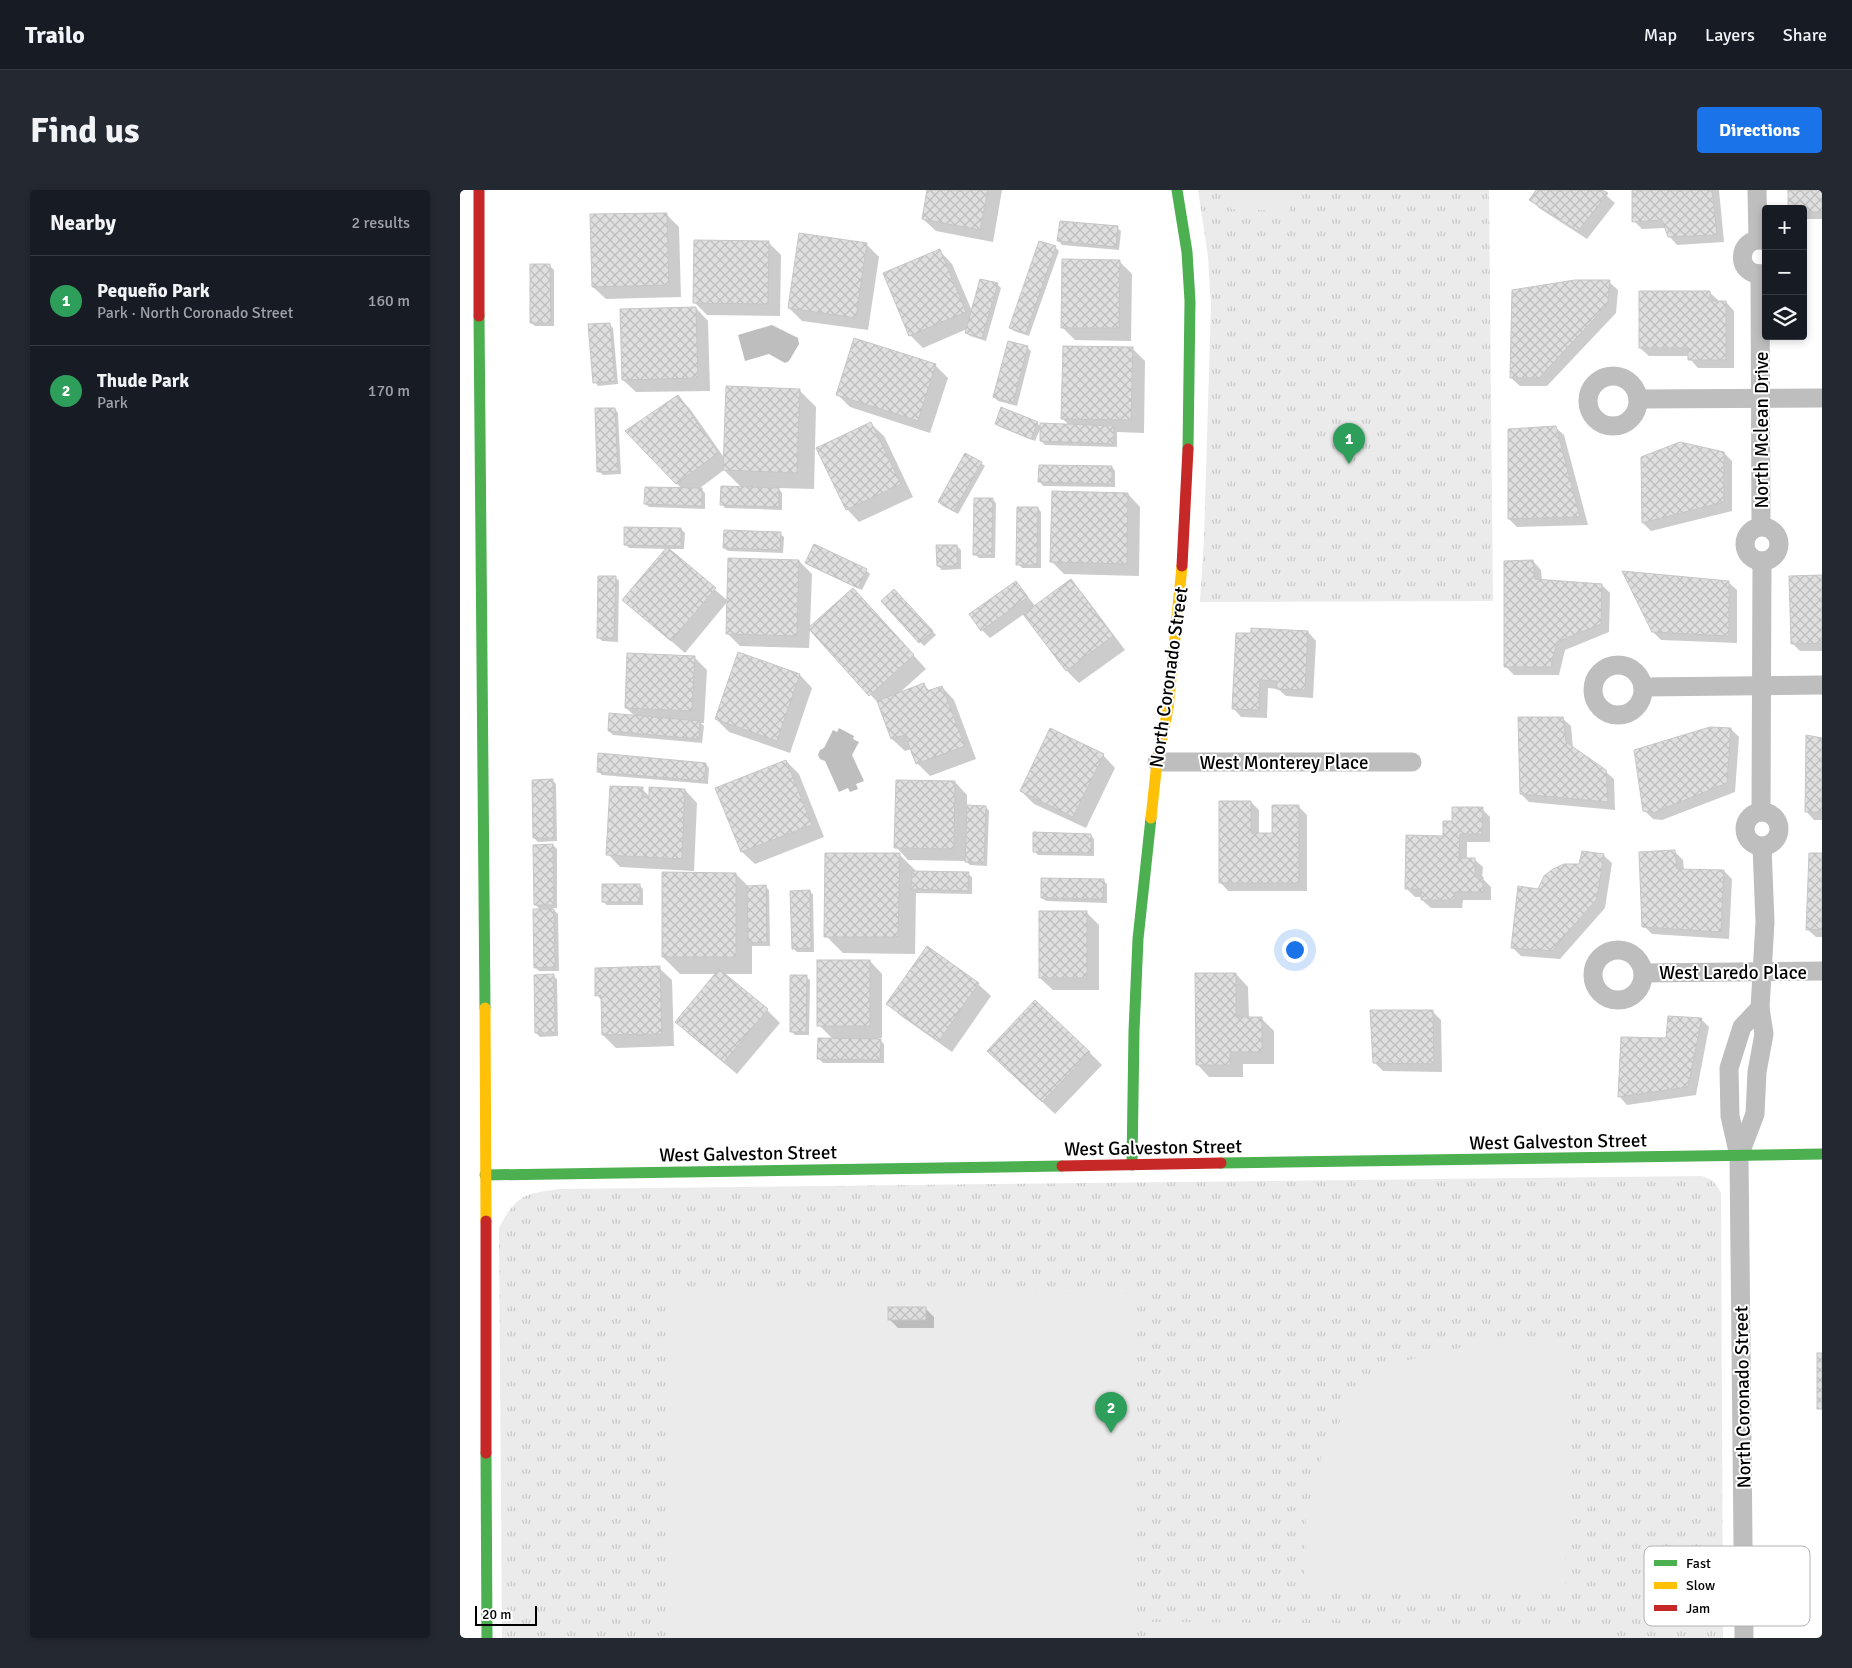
<!DOCTYPE html>
<meta charset="utf-8">
<style>
:root{--surface:#171b24;--page:#242831;--text:#f1f3f6;--muted:#9ea1a6;--line:#363941;--accent:#1a73e8}
body{margin:0;font-family:Signika,sans-serif;background:var(--page);color:var(--text)}
.controls{position:absolute;right:15px;top:15px;display:grid;overflow:hidden;border-radius:5px;box-shadow:0 2px 8px #0003}
.controls button{width:45px;height:45px;display:grid;place-items:center;padding:0;border:0;border-bottom:1px solid var(--line);background:var(--surface);color:var(--text);font:25px sans-serif}
.scale{position:absolute;left:15px;bottom:12px;width:62px;box-sizing:border-box;padding-left:5px;border:2px solid #000;border-top:0;font-size:14px;line-height:18px;white-space:nowrap;color:#000;-webkit-text-stroke:4px #fff;paint-order:stroke}
.you{position:absolute;left:834px;top:759px;width:18px;height:18px;margin:-12px;border:4px solid #fff;border-radius:50%;background:#1a73e8;box-shadow:0 0 0 8px #1a73e833}
.badge{display:grid;place-items:center;width:32px;height:32px;border-radius:50%;background:var(--accent);color:#fff;font-size:16px;font-weight:700}
.pin{position:absolute;translate:-50% -41px;filter:drop-shadow(0 1px 2px #0008)}
.pin::after{content:'';position:absolute;top:26px;width:18px;height:15px;background:inherit;clip-path:polygon(0 0,100% 0,50% 100%)}
.list{margin:0;padding:0;list-style:none}
h2{display:flex;justify-content:space-between;align-items:center;height:65px;margin:0;padding:0 20px;font-size:21px}
h2 small{font-size:16px;font-weight:400;color:var(--muted)}
.list li{display:grid;grid-template-columns:32px 1fr auto;gap:15px;align-items:center;box-sizing:border-box;height:90px;padding:0 20px;border-top:1px solid var(--line)}
.list b{display:block;font-size:19px;white-space:nowrap}
.list p{margin:0;font-size:16px;white-space:nowrap;color:var(--muted)}
.list em{font-size:16px;font-style:normal;color:var(--muted)}
.icon{flex:none;width:28px;height:28px;fill:none;stroke:currentColor;stroke-width:2;stroke-linecap:round;stroke-linejoin:round}
.map{position:relative;flex:none;width:1362px;height:1448px;overflow:hidden;border-radius:5px}
header{display:flex;align-items:center;gap:30px;box-sizing:border-box;height:70px;padding:0 25px;background:var(--surface);border-bottom:1px solid var(--line)}
header strong{font-size:24px}
nav{display:flex;gap:28px;margin-inline-start:auto;font-size:18px}
.intro{display:flex;align-items:center;justify-content:space-between;box-sizing:border-box;height:120px;padding:0 30px}
h1{margin:0;font-size:35px}
.button{padding:12px 22px;border-radius:5px;background:var(--accent);color:#fff;font-size:18px;font-weight:700}
main{display:flex;gap:30px;padding:0 30px}
aside{flex:1;background:var(--surface);border-radius:5px;box-shadow:0 2px 8px #0003}
.map>svg:first-child{display:block}
.park{fill:url(#park-tufts)}
.garden{fill:#ebebeb}
.water{fill:#bebebe}
.shadow{fill:#0003}
.building{fill:url(#building-cross-hatch);stroke:#c6c6c6}
.lines{fill:none;stroke-linecap:round;stroke-linejoin:round}
.street{stroke:#bebebe;stroke-width:19}
.fast{stroke:#4caf50;stroke-width:11}
.slow{stroke:#ffc107;stroke-width:11}
.jam{stroke:#c62828;stroke-width:11}
.labels{text-anchor:middle;stroke-width:4;stroke-linejoin:round;paint-order:stroke}
.street-label{font-size:19px;fill:#000;stroke:#fff}
.key{fill:#fff;stroke:#b2b2b2;stroke-width:1}
.key-label{font-size:14px;fill:#000}
</style>
<header>
<strong>Trailo</strong>
<nav><a>Map</a><a>Layers</a><a>Share</a></nav>
</header>
<div class="intro"><h1>Find us</h1><a class="button">Directions</a></div>
<main>
<aside>
<h2>Nearby<small>2 results</small></h2>
<ul class="list">
<li><span class="badge" style="background:#2e9e5b">1</span><div><b>Pequeño Park</b><p>Park · North Coronado Street</p></div><em>160 m</em></li>
<li><span class="badge" style="background:#2e9e5b">2</span><div><b>Thude Park</b><p>Park</p></div><em>170 m</em></li>
</ul>
</aside>
<div class="map">
<svg width="1362" height="1448" viewBox="0 0 1362 1448">
<defs>
<pattern id="park-tufts" width="24" height="20" patternUnits="userSpaceOnUse" patternTransform="scale(1.25)"><rect width="24" height="20" fill="#ebebeb"/><path d="M3 7l-1-3M5 7V3M7 7l1-3M15 17l-1-3M17 17v-4M19 17l1-3" fill="none" stroke="#c8c8c8"/></pattern>
<pattern id="building-cross-hatch" width="8" height="8" patternUnits="userSpaceOnUse" patternTransform="scale(1.25)"><rect width="8" height="8" fill="#dfdfdf"/><path d="M0 0l8 8M0 8l8-8" fill="none" stroke="#bebebe"/></pattern>
</defs>
<rect width="100%" height="100%" fill="#fff"/>
<g class="park">
<path d="M738 0H1029L1033 411 740 412 744 347 751 116 748 66Z"/>
<path d="M1242 986C1252 989 1257 994 1261 1003L1263 1448H42L39 1038C56 1005 65 1003 101 999Z"/>
</g>
<g class="garden">
<path d="M772 0H830L829 21 771 19Z"/>
<path d="M211 1103 675 1104 674 1448H210Z"/>
<path d="M1107 1152 1105 1400 845 1401 846 1325 862 1265 889 1214 936 1173 1016 1154Z"/>
<path d="M692 1432 1139 1435V1448H692Z"/>
</g>
<g class="water">
<path d="M312 135 338 148 339 154 329 171 325 173 309 164 285 171 278 145Z"/>
<path d="M379 538 394 546 393 549 399 552 392 565 404 591 396 594 398 599 390 602 388 598 379 602 365 571 360 569 358 565 360 560 364 558 373 540 377 542Z"/>
</g>
<g class="shadow">
<path d="M468 0H542L533 52 476 41 463 29Z"/>
<path d="M1077 0H1140L1155 13 1127 49 1079 18 1071 9Z"/>
<path d="M1174 0H1259L1264 52 1217 55 1209 46 1206 38 1182 39 1174 31Z"/>
<path d="M1329 0H1362V29H1343V19Z"/>
<path d="M206 24 219 37 221 107 146 109 133 97Z"/>
<path d="M657 38 661 41 659 60 602 55 599 51Z"/>
<path d="M308 52 321 65 320 126 247 125 234 112Z"/>
<path d="M406 54 419 67 408 140 342 131 329 118Z"/>
<path d="M595 57 599 61 569 146 554 141 551 138Z"/>
<path d="M480 61 492 74 512 121 537 94 541 98 526 151 510 146 506 142 507 139 463 158 450 145Z"/>
<path d="M659 71 672 84 671 151 615 150 602 137Z"/>
<path d="M90 76 94 80V136H75L71 133Z"/>
<path d="M1149 92 1158 100 1156 123 1087 196H1060L1051 188Z"/>
<path d="M1249 102 1258 110V112H1266L1274 121V178H1238L1230 169V166H1189L1180 158Z"/>
<path d="M236 118 248 131 250 201 176 202 163 190Z"/>
<path d="M149 134 153 138 158 194 138 196 135 192Z"/>
<path d="M567 157 571 161 557 216 538 211 534 207Z"/>
<path d="M672 158 685 171 684 243 657 242V257L585 255 581 251 609 235 602 228Z"/>
<path d="M475 175 488 188 470 243 390 217 377 204Z"/>
<path d="M339 200 356 217 354 299 318 298 322 303V320L265 318 262 314 282 298 264 280 240 298 245 303V319L189 317 185 314 222 299 167 241 218 206 230 219 265 269Z"/>
<path d="M155 219 158 223 161 284 143 285 139 281Z"/>
<path d="M577 233 581 237 575 251 540 237 536 234Z"/>
<path d="M411 234 424 246 453 307 399 332 387 319Z"/>
<path d="M1095 237 1104 245 1128 335 1057 337 1049 329Z"/>
<path d="M1264 263 1272 271V321L1191 341 1183 333Z"/>
<path d="M521 273 525 276 498 324 483 316 479 312Z"/>
<path d="M652 277 655 281V297L583 296 580 292Z"/>
<path d="M668 304 680 317 679 386 604 384 592 372Z"/>
<path d="M532 309 536 313 535 368H519L515 364Z"/>
<path d="M578 318 581 322V378H562L558 374Z"/>
<path d="M221 339 225 343 224 359H208L268 411 225 463 164 410 207 359 169 358 165 354Z"/>
<path d="M320 344 324 347 323 363 268 361 264 358Z"/>
<path d="M497 356 501 360V379L482 380 478 376Z"/>
<path d="M339 371 352 384 350 438 405 412 466 479 437 505 464 495 470 501 482 497 494 510 516 569 470 586 457 573 452 559 445 561 432 549 420 515 350 439 349 458 280 456 267 443Z"/>
<path d="M1073 371 1081 380 1082 391 1142 395 1150 403 1149 442 1105 460 1099 485H1054L1045 476Z"/>
<path d="M346 373 406 380 410 384 402 400 350 376Z"/>
<path d="M155 387 159 391 158 452 142 451 138 447Z"/>
<path d="M1362 387V461H1340L1332 453Z"/>
<path d="M611 391 623 404 665 460 619 493 607 481 564 424 530 448 522 440 556 392 576 417Z"/>
<path d="M1268 392 1277 400V453L1201 450 1193 442Z"/>
<path d="M434 400 476 445 464 456 422 411Z"/>
<path d="M848 442 856 451 853 508 826 506 818 499 808 498 807 528 781 527 773 518 777 444Z"/>
<path d="M279 464 340 485 352 498 330 563 269 542 256 529Z"/>
<path d="M234 467 247 480 244 533H241L244 536 242 553 153 545 149 541 175 526 166 518Z"/>
<path d="M1102 528 1111 536 1113 559 1145 581 1154 589 1155 620 1069 612 1061 604Z"/>
<path d="M1271 539 1279 547 1275 602 1202 630 1193 629 1184 620Z"/>
<path d="M1362 549V630H1354L1346 621Z"/>
<path d="M643 565 655 578 626 638 574 614 561 601Z"/>
<path d="M326 571 339 584 364 647 295 674 282 662 257 599Z"/>
<path d="M246 574 249 578 248 594 142 585 138 581Z"/>
<path d="M93 591 96 594 97 651 78 652 74 648Z"/>
<path d="M495 592 507 605V617H526L529 621 527 676 510 675 506 671 448 670 436 657Z"/>
<path d="M182 599 190 607 225 600 237 613 234 681 160 677 148 664Z"/>
<path d="M791 612 799 620V644H813L839 617 847 625V701H768L760 692Z"/>
<path d="M1022 619 1030 627V652H1007V669H1014L1023 677 1022 688 1031 697V710H1003L1002 718H971L962 710V707H955L946 698 994 633Z"/>
<path d="M631 645 634 649V666L578 665 574 661Z"/>
<path d="M93 655 97 659V718H92L98 724 99 781H79L76 778 81 721 75 714Z"/>
<path d="M1215 662 1223 670 1224 680 1264 681 1272 689 1269 749 1192 744 1184 736Z"/>
<path d="M1362 664V747H1356L1347 739Z"/>
<path d="M440 665 457 682 508 684 512 687V704L456 703 455 764 383 763 366 746Z"/>
<path d="M1143 665 1152 673 1145 718 1100 769 1061 766 1052 757 1079 700 1120 676Z"/>
<path d="M276 684 289 697H306L309 700 310 756H292V784H262L307 820 320 833 277 884 229 844 217 832 256 784H220L203 767Z"/>
<path d="M643 690 647 694V713L586 711 582 708Z"/>
<path d="M180 696 183 699V715H147L143 712Z"/>
<path d="M350 701 353 705 354 762H337L333 758Z"/>
<path d="M626 722 639 735V800H593L580 788Z"/>
<path d="M467 758 518 794 531 806 492 862 441 826 428 814Z"/>
<path d="M410 771 422 784V848H418L424 854V873H363L359 869 373 849 359 835Z"/>
<path d="M199 778 212 790 214 856 156 858 143 845 142 811 137 805Z"/>
<path d="M776 784 788 797 789 828H801L814 841V874H783V887H749L737 874Z"/>
<path d="M93 786 97 789 98 846 80 847 76 843Z"/>
<path d="M346 787 350 790 349 845H335L331 841Z"/>
<path d="M973 822 981 830 982 882 923 881 914 872Z"/>
<path d="M1241 829 1249 837 1236 905 1167 915 1159 906 1208 849Z"/>
<path d="M629 862 642 875 595 924 541 873Z"/>
<path d="M466 1119 474 1127V1138H438L429 1129Z"/>
</g>
<g class="building">
<path d="M467 0H528L520 40 462 29Z"/>
<path d="M1076 0H1142L1148 3 1118 41 1069 10Z"/>
<path d="M1172 0H1252L1257 45 1208 47 1202 30 1172 32Z"/>
<path d="M1328 0H1362V22H1343V19H1328Z"/>
<path d="M207 23 209 95 132 97 130 24Z"/>
<path d="M600 31 658 36 656 57 597 51Z"/>
<path d="M339 43 407 53 396 128 328 118Z"/>
<path d="M234 50 309 51 308 114 233 113Z"/>
<path d="M579 51 596 56 566 143 549 138Z"/>
<path d="M480 59 506 122 449 146 423 83Z"/>
<path d="M602 69 660 70 659 138H601Z"/>
<path d="M70 74H90L91 133H70Z"/>
<path d="M520 89 538 93 522 148 505 143Z"/>
<path d="M1115 90H1150L1148 114 1079 188H1050L1052 100Z"/>
<path d="M1179 101H1250V111H1266V170H1228V158H1179Z"/>
<path d="M236 117 238 188 162 190 160 119Z"/>
<path d="M150 133 155 191 133 193 128 134Z"/>
<path d="M394 148 476 174 458 231 376 205Z"/>
<path d="M548 151 568 156 553 213 533 207Z"/>
<path d="M603 156 673 157 671 230 601 229Z"/>
<path d="M266 196 340 199 337 283 263 280Z"/>
<path d="M218 205 258 263 216 294 165 241Z"/>
<path d="M541 217 578 232 571 249 535 234Z"/>
<path d="M135 218H155L158 281 137 282Z"/>
<path d="M411 232 441 294 386 320 356 258Z"/>
<path d="M580 233 654 236 653 254 580 251Z"/>
<path d="M1096 236 1120 327 1048 329V239Z"/>
<path d="M1220 252 1264 262V312L1182 333 1181 267Z"/>
<path d="M505 263 522 272 494 321 478 312Z"/>
<path d="M579 275 652 276V294L578 292Z"/>
<path d="M261 296 319 298V317L260 315Z"/>
<path d="M185 297 242 298V316L184 314Z"/>
<path d="M592 301 668 303 667 374 590 372Z"/>
<path d="M514 308H533L532 365H513Z"/>
<path d="M557 317H578L577 375H556Z"/>
<path d="M164 337 221 338V356L164 355Z"/>
<path d="M264 340 321 342 320 360 263 358Z"/>
<path d="M354 354 407 379 398 398 345 373Z"/>
<path d="M476 355H497L498 376H477Z"/>
<path d="M207 357 256 398 211 451 162 410Z"/>
<path d="M268 368 339 370 337 446 266 444Z"/>
<path d="M1073 370 1075 389 1142 394 1141 434 1097 452 1091 477H1044V371Z"/>
<path d="M1162 381 1269 391V446L1192 442Z"/>
<path d="M1362 385V453L1331 454 1329 386Z"/>
<path d="M138 386H156L154 448H137Z"/>
<path d="M611 389 653 446 606 481 563 424Z"/>
<path d="M556 391 568 407 521 441 509 424Z"/>
<path d="M393 398 454 465 409 506 348 438Z"/>
<path d="M434 399 473 441 459 453 421 411Z"/>
<path d="M791 438 848 441 845 500 816 499 817 491 800 490 799 520 772 519 776 443H791Z"/>
<path d="M278 462 340 484 317 551 255 529Z"/>
<path d="M167 463 235 466 232 521 165 518Z"/>
<path d="M464 493 467 501 482 496 505 556 456 574 445 545 431 549 417 511Z"/>
<path d="M149 523 240 531 239 549 148 541Z"/>
<path d="M1058 527H1103L1106 552 1146 580 1148 612 1060 604Z"/>
<path d="M1250 537 1271 538 1267 593 1193 623 1183 621 1174 560Z"/>
<path d="M590 538 644 564 613 627 560 601Z"/>
<path d="M1346 545 1362 548V622H1345Z"/>
<path d="M138 563 246 573 244 591 137 582Z"/>
<path d="M326 570 352 635 281 662 255 598Z"/>
<path d="M93 589 94 648H73L72 590Z"/>
<path d="M436 590 495 591 494 659 434 658Z"/>
<path d="M150 596 183 597 182 607H189V597L225 599 222 669 146 665Z"/>
<path d="M759 611H791V643H812V615H839V693H759Z"/>
<path d="M507 615 526 616 524 673 505 672Z"/>
<path d="M992 617H1023L1022 644H1000L999 668H1015V687H1023V702H995L994 710H961V699H945L946 645 983 646V631H992Z"/>
<path d="M573 642 631 644V663L573 662Z"/>
<path d="M93 654 94 715H74L73 655Z"/>
<path d="M1215 660 1217 679 1264 680 1261 742 1182 737 1179 662Z"/>
<path d="M1122 661 1144 664 1137 709 1092 761 1051 758 1058 696 1078 699 1084 686 1093 679 1104 674H1119Z"/>
<path d="M365 663H440L438 747H364Z"/>
<path d="M1349 663H1362V739L1346 740Z"/>
<path d="M452 681 509 682 508 701 451 699Z"/>
<path d="M202 682 276 683V767H202Z"/>
<path d="M581 688 644 689 643 709 581 708Z"/>
<rect x="142" y="694" width="38" height="18"/>
<path d="M306 695 307 752 288 753 287 696Z"/>
<path d="M350 700 351 758 332 759 330 701Z"/>
<path d="M73 719H94L95 777 74 778Z"/>
<rect x="579" y="721" width="48" height="67"/>
<path d="M467 756 519 793 479 851 426 814Z"/>
<rect x="357" y="770" width="53" height="66"/>
<path d="M200 776 202 844 142 845 141 805 135 806V778Z"/>
<path d="M259 779 308 819 264 872 215 832Z"/>
<path d="M735 783H776V827H802V862H770V875H736Z"/>
<path d="M94 784 95 843H75L74 785Z"/>
<path d="M330 785H347L346 842H330Z"/>
<path d="M575 810 630 862 582 912 527 861Z"/>
<path d="M910 820H973L974 874 913 873Z"/>
<path d="M1208 826 1242 828 1228 897 1158 907 1161 847 1206 848Z"/>
<path d="M358 848 421 849 420 870 357 869Z"/>
<rect x="428" y="1117" width="38" height="13"/>
<rect x="1357" y="1163" width="5" height="56"/>
</g>
<g class="lines">
<g class="street">
<path d="M1297 0 1298 49"/>
<path d="M1306 51C1276 43 1273 90 1306 83"/>
<path d="M1300 84 1301 336"/>
<circle cx="1153" cy="211" r="25"/>
<path d="M1178 209 1362 208"/>
<circle cx="1302" cy="354" r="17"/>
<circle cx="1158" cy="500" r="25"/>
<path d="M1183 497 1362 495"/>
<path d="M697 572H952"/>
<circle cx="1302" cy="639" r="17"/>
<path d="M1301 622 1302 371"/>
<circle cx="1158" cy="785" r="25"/>
<path d="M1183 783 1362 781"/>
<path d="M1279 966 1295 924 1297 882 1304 844 1300 818 1305 732 1302 657"/>
<path d="M1284 1448 1279 966 1270 926 1269 878 1282 837 1300 818"/>
</g>
<g class="fast">
<path d="M717 0 727 62 730 111 728 259"/>
<path d="M19 126 25 818"/>
<path d="M761 973 1362 964"/>
<path d="M672 975 674 841 678 749 691 628"/>
<path d="M25 985 602 976"/>
<path d="M26 1263 27 1448"/>
</g>
<g class="slow">
<path d="M691 628 697 572 708 519 722 376"/>
<path d="M25 818 26 1031"/>
</g>
<g class="jam">
<path d="M19 0V126"/>
<path d="M722 376 728 259"/>
<path d="M602 976 761 973"/>
<path d="M26 1031V1263"/>
</g>
</g>
<g class="labels">
<g class="street-label">
<text transform="translate(1301 240) rotate(-90)" y="7">North Mclean Drive</text>
<text transform="translate(708 487) rotate(-82)" y="7">North Coronado Street</text>
<text x="824" y="579">West Monterey Place</text>
<text x="1273" y="789">West Laredo Place</text>
<text transform="translate(1098 951) rotate(-1)" y="7">West Galveston Street</text>
<text transform="translate(693 957) rotate(-1)" y="7">West Galveston Street</text>
<text transform="translate(288 963) rotate(-1)" y="7">West Galveston Street</text>
<text transform="translate(1282 1207) rotate(-91)" y="7">North Coronado Street</text>
</g>
</g>
<rect x="1184" y="1356" width="166" height="80" rx="8" class="key"/>
<rect x="1194" y="1370" width="23" height="6" fill="#4caf50"/>
<rect x="1194" y="1392" width="23" height="7" fill="#ffc107"/>
<rect x="1194" y="1415" width="23" height="6" fill="#c62828"/>
<g class="key-label">
<text x="1226" y="1378">Fast</text>
<text x="1226" y="1400">Slow</text>
<text x="1226" y="1423">Jam</text>
</g>
</svg>
<div class="controls">
<button>+</button>
<button>−</button>
<button><svg class="icon" aria-label="layers" viewBox="0 0 24 24"><path d="M12 4l9 5-9 5-9-5zM3 14l9 5 9-5"/></svg></button>
</div>
<div class="scale">20 m</div>
<div class="you"></div>
<div class="pin badge" style="left:889px;top:274px;background:#2e9e5b">1</div>
<div class="pin badge" style="left:651px;top:1243px;background:#2e9e5b">2</div>
</div>
</main>
